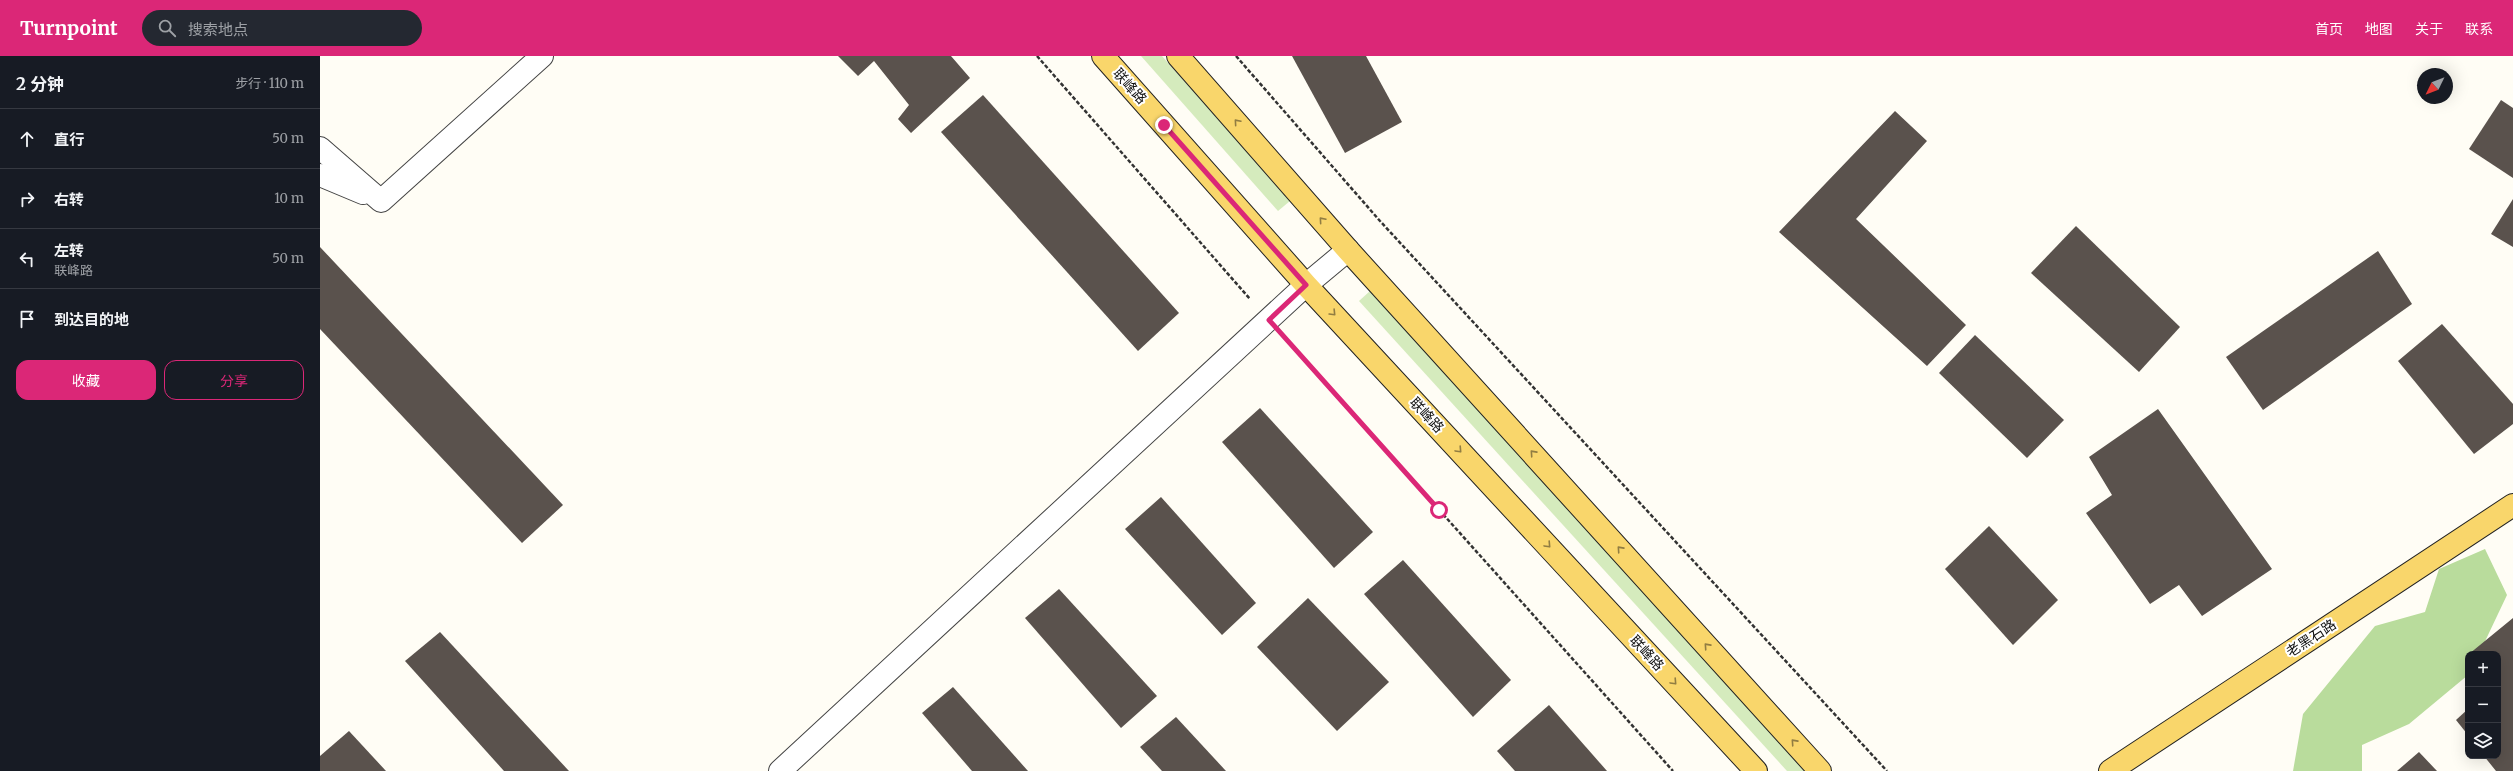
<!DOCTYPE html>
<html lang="zh">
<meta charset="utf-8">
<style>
:root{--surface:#171b24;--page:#242831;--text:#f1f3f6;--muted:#9ea1a6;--line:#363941;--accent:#db2777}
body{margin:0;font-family:Merriweather,"Noto Sans SC",serif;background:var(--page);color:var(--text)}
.controls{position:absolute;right:12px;bottom:12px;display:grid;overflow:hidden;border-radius:8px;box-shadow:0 4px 16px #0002}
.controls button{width:36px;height:36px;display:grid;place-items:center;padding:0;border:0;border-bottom:1px solid var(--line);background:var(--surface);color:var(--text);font:20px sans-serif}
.compass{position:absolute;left:2097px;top:12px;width:36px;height:36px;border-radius:50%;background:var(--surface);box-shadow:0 4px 16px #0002;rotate:227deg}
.stop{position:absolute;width:12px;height:12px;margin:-9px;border:3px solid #db2777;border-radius:50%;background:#fff}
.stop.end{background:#db2777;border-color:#fff;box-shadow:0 1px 4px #0008}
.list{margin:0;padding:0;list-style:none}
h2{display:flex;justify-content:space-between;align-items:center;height:52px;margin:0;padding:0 16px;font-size:17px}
h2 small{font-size:13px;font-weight:400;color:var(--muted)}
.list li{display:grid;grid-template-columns:26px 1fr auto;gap:12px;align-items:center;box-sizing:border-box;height:60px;padding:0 16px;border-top:1px solid var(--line)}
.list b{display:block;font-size:15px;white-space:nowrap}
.list p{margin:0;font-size:13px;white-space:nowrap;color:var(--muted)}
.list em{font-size:13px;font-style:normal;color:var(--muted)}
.actions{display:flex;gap:8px;padding:12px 16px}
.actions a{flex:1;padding:9px 0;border:1px solid var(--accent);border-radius:12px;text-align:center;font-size:14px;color:var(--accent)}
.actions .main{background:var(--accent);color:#fff}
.icon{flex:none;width:22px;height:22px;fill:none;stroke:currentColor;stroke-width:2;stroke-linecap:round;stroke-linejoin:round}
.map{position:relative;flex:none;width:2193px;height:715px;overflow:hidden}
header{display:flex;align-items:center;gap:24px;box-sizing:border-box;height:56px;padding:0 20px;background:var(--accent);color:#fff}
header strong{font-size:19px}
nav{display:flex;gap:22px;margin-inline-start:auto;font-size:14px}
.search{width:280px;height:36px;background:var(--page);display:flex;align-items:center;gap:10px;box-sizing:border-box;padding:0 14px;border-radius:22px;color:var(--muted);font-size:15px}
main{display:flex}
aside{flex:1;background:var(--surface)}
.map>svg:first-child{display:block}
.green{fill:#d5ebbd}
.forest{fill:#b9dc9c}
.building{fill:#5a524d}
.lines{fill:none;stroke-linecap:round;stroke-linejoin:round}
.minor-casing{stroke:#444;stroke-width:24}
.major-casing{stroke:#222;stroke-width:24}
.path{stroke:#333;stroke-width:2.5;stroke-dasharray:4 2;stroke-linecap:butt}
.minor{stroke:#fff;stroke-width:22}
.major{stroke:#f9d66b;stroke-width:22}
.oneway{stroke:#917d42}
.route{stroke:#db2777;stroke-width:5}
.labels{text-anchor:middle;stroke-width:4;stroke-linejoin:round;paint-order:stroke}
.street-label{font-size:14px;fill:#111;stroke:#fff}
</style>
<header>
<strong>Turnpoint</strong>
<div class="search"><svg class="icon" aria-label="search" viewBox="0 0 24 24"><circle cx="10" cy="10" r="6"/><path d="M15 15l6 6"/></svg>搜索地点</div>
<nav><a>首页</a><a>地图</a><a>关于</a><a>联系</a></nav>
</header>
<main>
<aside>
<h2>2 分钟<small>步行 · 110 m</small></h2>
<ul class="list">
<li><svg class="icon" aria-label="ahead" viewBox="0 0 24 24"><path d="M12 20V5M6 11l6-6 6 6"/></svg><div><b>直行</b></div><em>50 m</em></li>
<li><svg class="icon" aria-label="right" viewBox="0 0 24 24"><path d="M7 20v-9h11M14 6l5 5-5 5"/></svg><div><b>右转</b></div><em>10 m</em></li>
<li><svg class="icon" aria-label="left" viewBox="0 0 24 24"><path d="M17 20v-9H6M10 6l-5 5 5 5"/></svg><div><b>左转</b><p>联峰路</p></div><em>50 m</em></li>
<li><svg class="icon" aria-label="arrive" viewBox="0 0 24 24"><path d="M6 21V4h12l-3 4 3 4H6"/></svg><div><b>到达目的地</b></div></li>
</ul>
<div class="actions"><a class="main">收藏</a><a>分享</a></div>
</aside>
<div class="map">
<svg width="2193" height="715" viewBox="0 0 2193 715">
<rect width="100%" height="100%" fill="#fffdf5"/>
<g class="green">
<path d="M821 0H842L970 145 958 155Z"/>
<path d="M1050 235 1488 715H1467L1039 245Z"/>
</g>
<path class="forest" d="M2165 493 2187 539 2159 598H2148V619L2089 668 2042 689V715H1973L1983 658 2055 570 2105 556 2119 513Z"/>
<g class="building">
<path d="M518 0H631L650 22 591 77 578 63 589 49 554 5 538 20Z"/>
<path d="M972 0H1046L1082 66 1025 97Z"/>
<path d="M663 39 859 257 818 295 621 76Z"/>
<path d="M2181 44 2193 52V122L2149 93Z"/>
<path d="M1575 55 1607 85 1536 163 1646 269 1607 310 1459 176Z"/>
<path d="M2193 143V191L2171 178Z"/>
<path d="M1756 170 1860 271 1819 316 1711 217Z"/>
<path d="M0 191 243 449 202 487 0 273Z"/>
<path d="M2058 195 2092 248 1943 354 1906 301Z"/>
<path d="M2122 268 2193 348V368L2154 398 2078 305Z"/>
<path d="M1655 279 1744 364 1707 402 1619 317Z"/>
<path d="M940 352 1053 476 1014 512 902 386Z"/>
<path d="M1838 353 1952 513 1882 560 1859 529 1830 548 1766 457 1792 439 1769 401Z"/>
<path d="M841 441 936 547 902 579 805 473Z"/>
<path d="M1669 470 1738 544 1693 589 1625 513Z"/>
<path d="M1083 504 1191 624 1153 661 1044 538Z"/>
<path d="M739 533 837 640 801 672 705 562Z"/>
<path d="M988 542 1069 626 1017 675 937 591Z"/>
<path d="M2193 562V715H2176L2164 700H2178V598H2149Z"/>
<path d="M120 576 249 715H184L85 605Z"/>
<path d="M633 631 708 715H652L602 657Z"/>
<path d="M1229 649 1287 715H1195L1177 695Z"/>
<path d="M2148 653V679L2136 664Z"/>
<path d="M856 661 906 715H842L820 691Z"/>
<path d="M29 675 66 715H0V700Z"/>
<path d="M2099 696 2117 715H2077Z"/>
</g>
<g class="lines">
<g class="minor-casing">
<g id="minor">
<path d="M0 92 61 145 222 0"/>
<path d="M0 119 43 137"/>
<path d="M460 715 986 229 1028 194"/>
</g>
</g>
<g class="major-casing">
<g id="major">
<path d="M783 0 986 229 1436 715"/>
<path d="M858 0 1028 194 1500 715"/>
<path d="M1790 715 2193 449"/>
</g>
</g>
<g class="path">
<path d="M717 0 930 243"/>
<path d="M916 0 1060 165 1567 715"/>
<path d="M967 284 1353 715"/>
</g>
<use href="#minor" class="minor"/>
<use href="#major" class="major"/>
</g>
<defs><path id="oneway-chevron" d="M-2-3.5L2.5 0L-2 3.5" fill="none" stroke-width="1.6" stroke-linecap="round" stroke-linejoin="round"/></defs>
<g class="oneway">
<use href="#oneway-chevron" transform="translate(917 66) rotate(-131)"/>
<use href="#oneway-chevron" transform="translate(1002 164) rotate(-131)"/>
<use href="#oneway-chevron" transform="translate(1013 257) rotate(46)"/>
<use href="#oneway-chevron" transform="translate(1139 394) rotate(47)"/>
<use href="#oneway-chevron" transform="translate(1213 397) rotate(-132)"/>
<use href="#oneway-chevron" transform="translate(1228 489) rotate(47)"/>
<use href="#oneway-chevron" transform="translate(1300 493) rotate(-132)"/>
<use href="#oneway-chevron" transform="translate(1387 590) rotate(-132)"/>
<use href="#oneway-chevron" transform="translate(1354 626) rotate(47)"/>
<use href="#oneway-chevron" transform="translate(1474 686) rotate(-132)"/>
</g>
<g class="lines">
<path class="route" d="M844 69 986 229 949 264 1119 454"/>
</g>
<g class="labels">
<g class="street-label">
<text transform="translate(810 30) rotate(48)" y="5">联峰路</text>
<text transform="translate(1107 359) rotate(47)" y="5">联峰路</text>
<text transform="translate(1991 582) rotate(-33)" y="5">老黑石路</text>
<text transform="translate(1327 597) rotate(47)" y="5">联峰路</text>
</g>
</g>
</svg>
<div class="controls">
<button>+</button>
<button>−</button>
<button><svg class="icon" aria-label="layers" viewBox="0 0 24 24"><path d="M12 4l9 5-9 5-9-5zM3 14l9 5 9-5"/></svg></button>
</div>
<svg class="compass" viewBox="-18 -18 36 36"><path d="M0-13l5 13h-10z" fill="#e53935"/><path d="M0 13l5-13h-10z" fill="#9ea1a6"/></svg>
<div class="stop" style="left:1119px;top:454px"></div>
<div class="stop end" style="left:844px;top:69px"></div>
</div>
</main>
